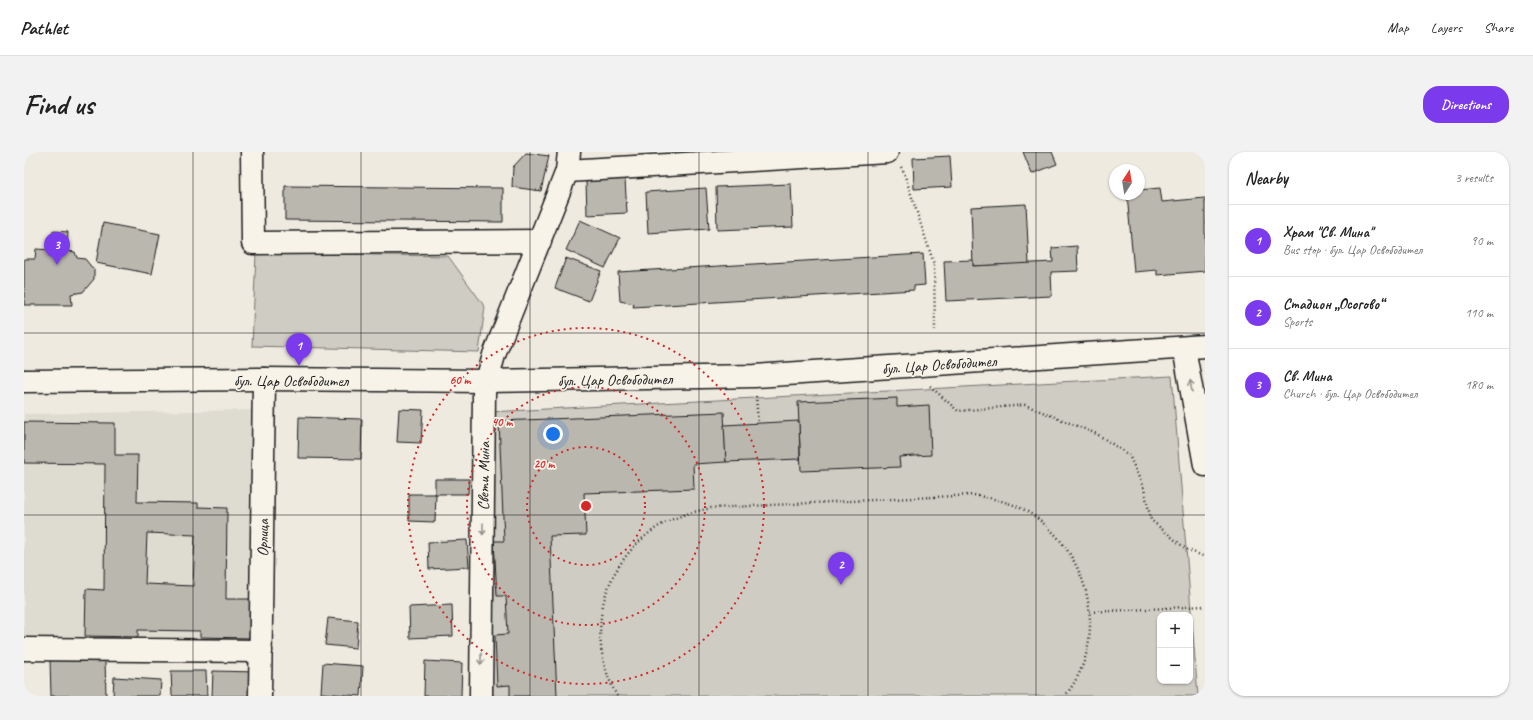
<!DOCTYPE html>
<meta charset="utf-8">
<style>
:root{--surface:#fff;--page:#f2f2f2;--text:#222;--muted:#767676;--line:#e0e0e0;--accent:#7c3aed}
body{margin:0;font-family:Caveat,sans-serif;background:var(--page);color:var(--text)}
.controls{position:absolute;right:12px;bottom:12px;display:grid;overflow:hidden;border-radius:8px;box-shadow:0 1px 3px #0004}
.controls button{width:36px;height:36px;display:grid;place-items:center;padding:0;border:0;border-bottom:1px solid var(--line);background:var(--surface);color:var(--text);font:20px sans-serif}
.compass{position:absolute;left:1085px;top:12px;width:36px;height:36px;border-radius:50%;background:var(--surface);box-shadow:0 1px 3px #0004;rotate:12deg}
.you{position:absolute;left:529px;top:282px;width:14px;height:14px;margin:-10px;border:3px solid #fff;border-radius:50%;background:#1a73e8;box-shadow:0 0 0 6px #1a73e833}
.badge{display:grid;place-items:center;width:26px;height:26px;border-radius:50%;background:var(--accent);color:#fff;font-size:13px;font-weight:700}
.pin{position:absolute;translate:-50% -33px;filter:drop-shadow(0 1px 2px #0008)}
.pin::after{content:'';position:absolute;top:21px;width:14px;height:12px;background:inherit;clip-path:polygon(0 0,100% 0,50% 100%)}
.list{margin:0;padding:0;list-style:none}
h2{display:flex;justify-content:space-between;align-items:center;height:52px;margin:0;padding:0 16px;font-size:17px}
h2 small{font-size:13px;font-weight:400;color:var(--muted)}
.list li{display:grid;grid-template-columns:26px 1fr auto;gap:12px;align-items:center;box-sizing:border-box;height:72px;padding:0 16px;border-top:1px solid var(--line)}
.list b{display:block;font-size:15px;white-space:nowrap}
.list p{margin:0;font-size:13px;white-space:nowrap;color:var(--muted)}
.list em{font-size:13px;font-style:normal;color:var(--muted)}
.map{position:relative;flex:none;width:1181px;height:544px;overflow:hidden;border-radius:16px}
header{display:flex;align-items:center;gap:24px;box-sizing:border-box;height:56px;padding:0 20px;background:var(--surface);border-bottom:1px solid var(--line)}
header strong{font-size:19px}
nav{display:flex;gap:22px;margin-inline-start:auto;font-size:14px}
.intro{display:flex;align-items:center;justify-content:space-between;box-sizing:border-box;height:96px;padding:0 24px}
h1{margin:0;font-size:28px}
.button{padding:10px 18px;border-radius:16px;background:var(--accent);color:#fff;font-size:14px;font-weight:700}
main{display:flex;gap:24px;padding:0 24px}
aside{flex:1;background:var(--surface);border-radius:16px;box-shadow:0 1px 3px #0004}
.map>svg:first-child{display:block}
.built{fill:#dedbd1}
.green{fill:#cfccc3;stroke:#767470;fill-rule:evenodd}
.building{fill:#bab7af;stroke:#1c1c1c;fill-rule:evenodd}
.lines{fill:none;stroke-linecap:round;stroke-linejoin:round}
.minor-casing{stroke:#1c1c1c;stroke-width:25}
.major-casing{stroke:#1c1c1c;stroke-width:25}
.path{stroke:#1c1c1c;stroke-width:2.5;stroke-dasharray:1 3;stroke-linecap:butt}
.minor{stroke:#f7f3e8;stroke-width:22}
.major{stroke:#f7f3e8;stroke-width:22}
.oneway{stroke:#94928c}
.grid{fill:none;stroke:#1c1c1c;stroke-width:1;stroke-opacity:0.55}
.ring{fill:none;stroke:#d62828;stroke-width:2;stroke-dasharray:2 4}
.labels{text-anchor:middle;stroke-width:3.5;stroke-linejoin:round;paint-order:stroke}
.street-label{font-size:16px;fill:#1c1c1c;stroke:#f7f3e8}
.centre{fill:#d62828;stroke:#f7f3e8;stroke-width:2}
.ring-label{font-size:12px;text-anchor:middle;font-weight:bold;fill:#d62828;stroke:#f7f3e8;stroke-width:3.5;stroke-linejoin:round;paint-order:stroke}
</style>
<header>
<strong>Pathlet</strong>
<nav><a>Map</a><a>Layers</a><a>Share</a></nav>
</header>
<div class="intro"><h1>Find us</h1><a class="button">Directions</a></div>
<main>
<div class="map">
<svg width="1181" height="544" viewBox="0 0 1181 544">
<rect width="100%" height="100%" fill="#eeeae0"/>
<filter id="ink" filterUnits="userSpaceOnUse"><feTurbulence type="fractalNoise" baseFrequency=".025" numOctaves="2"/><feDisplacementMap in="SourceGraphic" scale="8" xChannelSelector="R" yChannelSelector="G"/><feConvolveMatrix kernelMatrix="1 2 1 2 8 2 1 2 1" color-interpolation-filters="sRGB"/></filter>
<g filter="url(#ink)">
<path class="built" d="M231 258 230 491 0 485V262Z"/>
<g class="green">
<path d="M232 101 424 104 461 155 455 200 228 194Z"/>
<path d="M1148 224 1174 544H463L466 260ZM1136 463H1166V529H1136Z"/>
</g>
<g class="building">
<path d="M999 0H1028L1033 12 1008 22Z"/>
<path d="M502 1 525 4 517 39 488 35 489 15Z"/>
<path d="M926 4 928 35 890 37 889 6Z"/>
<path d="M601 27 603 61 563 63 562 29Z"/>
<path d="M767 32 769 75 693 78 692 35Z"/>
<path d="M261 34 479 36V70L261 68Z"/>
<path d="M682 36 685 77 624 81 622 40Z"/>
<path d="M1136 36 1138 50 1181 46V119L1133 123V118L1110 120 1103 42H1115V38Z"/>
<path d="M1002 52 1005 112 949 114 947 55Z"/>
<path d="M556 68 596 86 581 116 542 98Z"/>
<path d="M79 71 136 82 128 122 72 111Z"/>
<path d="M29 79 44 80 43 99 51 100 53 106 61 107 70 118V127L59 140 47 142 48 153H0V107H11L12 97 28 98Z"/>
<path d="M1053 94 1054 119 1027 120 1028 144 922 149 920 109 949 108V114L1029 110 1028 96Z"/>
<path d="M899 102 901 133 890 134V138L609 155 610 152 596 149 594 120Z"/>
<path d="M542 106 577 119 565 149 531 136Z"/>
<path d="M873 246V255L905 253 907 303 875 305 876 315 777 319 774 250Z"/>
<path d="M375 257 399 258 397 291 373 290Z"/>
<path d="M700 260 702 310 669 312 670 337 560 341 562 383 526 384 533 544H486V533L473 534 471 483 484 482 482 444H473L470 389H480L475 269Z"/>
<path d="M275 265 338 267 337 307 274 306Z"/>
<path d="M775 269 776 307 702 310 700 273Z"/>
<path d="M0 270 91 271V303H114L113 350 174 351V355L203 356 202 447H227L226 486 176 485V479L114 478V485L61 484 62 437 80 438 81 312 0 311ZM123 381 171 383 169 434 121 432Z"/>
<path d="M411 327H445L444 342H411Z"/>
<path d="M385 342H412L411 370 385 369Z"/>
<path d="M443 388 445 415 405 417 404 390Z"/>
<path d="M428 453 429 484 386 486 385 455Z"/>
<path d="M304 466 334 469 332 496 301 493Z"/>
<path d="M26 508H81L82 544H27Z"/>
<path d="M401 509 438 511 437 544H400Z"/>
<path d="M299 511 339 514 337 544 297 541Z"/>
<path d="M147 519H182L183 544H148Z"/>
<path d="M189 519 233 520 232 544H188Z"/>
<path d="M90 525 137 528 136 544H89Z"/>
</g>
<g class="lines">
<g class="minor-casing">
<g id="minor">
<path d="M228 0 229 91 516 89"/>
<path d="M543 19 863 0"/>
<path d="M1160 196 1181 313"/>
<path d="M0 497 237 499"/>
<path d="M236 544 240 227"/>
<path d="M457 544 460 240 470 203 543 19 545 0"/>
</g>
</g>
<g class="major-casing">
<path id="major" d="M0 229 240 227 463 229 731 224 1181 194"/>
</g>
<g class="path">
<path d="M877 15 879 18 910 112 911 178"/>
<path d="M906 234 934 259 1001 253 1073 282 1105 303 1120 337 1127 368 1162 397 1181 405"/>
<path d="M732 244 734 271"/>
<path d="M1066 460 1181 454"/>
<path d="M593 544C561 485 575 415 632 376 649 365 668 360 687 356L950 343C971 347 992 351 1010 364 1067 404 1086 488 1041 544"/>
</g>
<use href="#minor" class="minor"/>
<use href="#major" class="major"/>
</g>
<defs><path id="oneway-shaft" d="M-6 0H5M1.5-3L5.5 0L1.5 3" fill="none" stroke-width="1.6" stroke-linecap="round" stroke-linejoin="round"/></defs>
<g class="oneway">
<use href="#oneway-shaft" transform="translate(1167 234) rotate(-100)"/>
<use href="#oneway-shaft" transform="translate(459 377) rotate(91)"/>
<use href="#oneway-shaft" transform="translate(457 507) rotate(91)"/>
</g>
</g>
<path class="grid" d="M169 0V544M337 0V544M506 0V544M675 0V544M844 0V544M1012 0V544M0 181H1181M0 363H1181"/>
<g class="ring">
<circle cx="562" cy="354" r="59"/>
<circle cx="562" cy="354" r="119"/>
<circle cx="562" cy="354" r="178"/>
</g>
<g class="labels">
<g class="street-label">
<text transform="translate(915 212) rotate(-4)" y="6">бул. Цар Освободител</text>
<text transform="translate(591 227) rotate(-1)" y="6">бул. Цар Освободител</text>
<text x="267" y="234">бул. Цар Освободител</text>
<text transform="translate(459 324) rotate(-89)" y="6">Свети Мина</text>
<text transform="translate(238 386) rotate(-89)" y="6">Орлица</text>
</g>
</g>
<circle cx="562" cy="354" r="6" class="centre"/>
<g class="ring-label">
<text x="436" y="232">60 m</text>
<text x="478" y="274">40 m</text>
<text x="520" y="316">20 m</text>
</g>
</svg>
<div class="controls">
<button>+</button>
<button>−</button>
</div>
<svg class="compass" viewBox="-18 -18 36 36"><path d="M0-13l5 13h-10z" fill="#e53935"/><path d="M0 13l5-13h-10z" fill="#767676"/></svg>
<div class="you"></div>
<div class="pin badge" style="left:275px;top:214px">1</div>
<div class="pin badge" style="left:817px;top:433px">2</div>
<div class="pin badge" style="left:33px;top:113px">3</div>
</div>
<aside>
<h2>Nearby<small>3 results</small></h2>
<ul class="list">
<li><span class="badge">1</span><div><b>Храм &quot;Св. Мина&quot;</b><p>Bus stop · бул. Цар Освободител</p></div><em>90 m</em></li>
<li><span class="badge">2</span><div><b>Стадион „Осогово“</b><p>Sports</p></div><em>110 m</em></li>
<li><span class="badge">3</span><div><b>Св. Мина</b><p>Church · бул. Цар Освободител</p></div><em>180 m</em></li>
</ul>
</aside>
</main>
